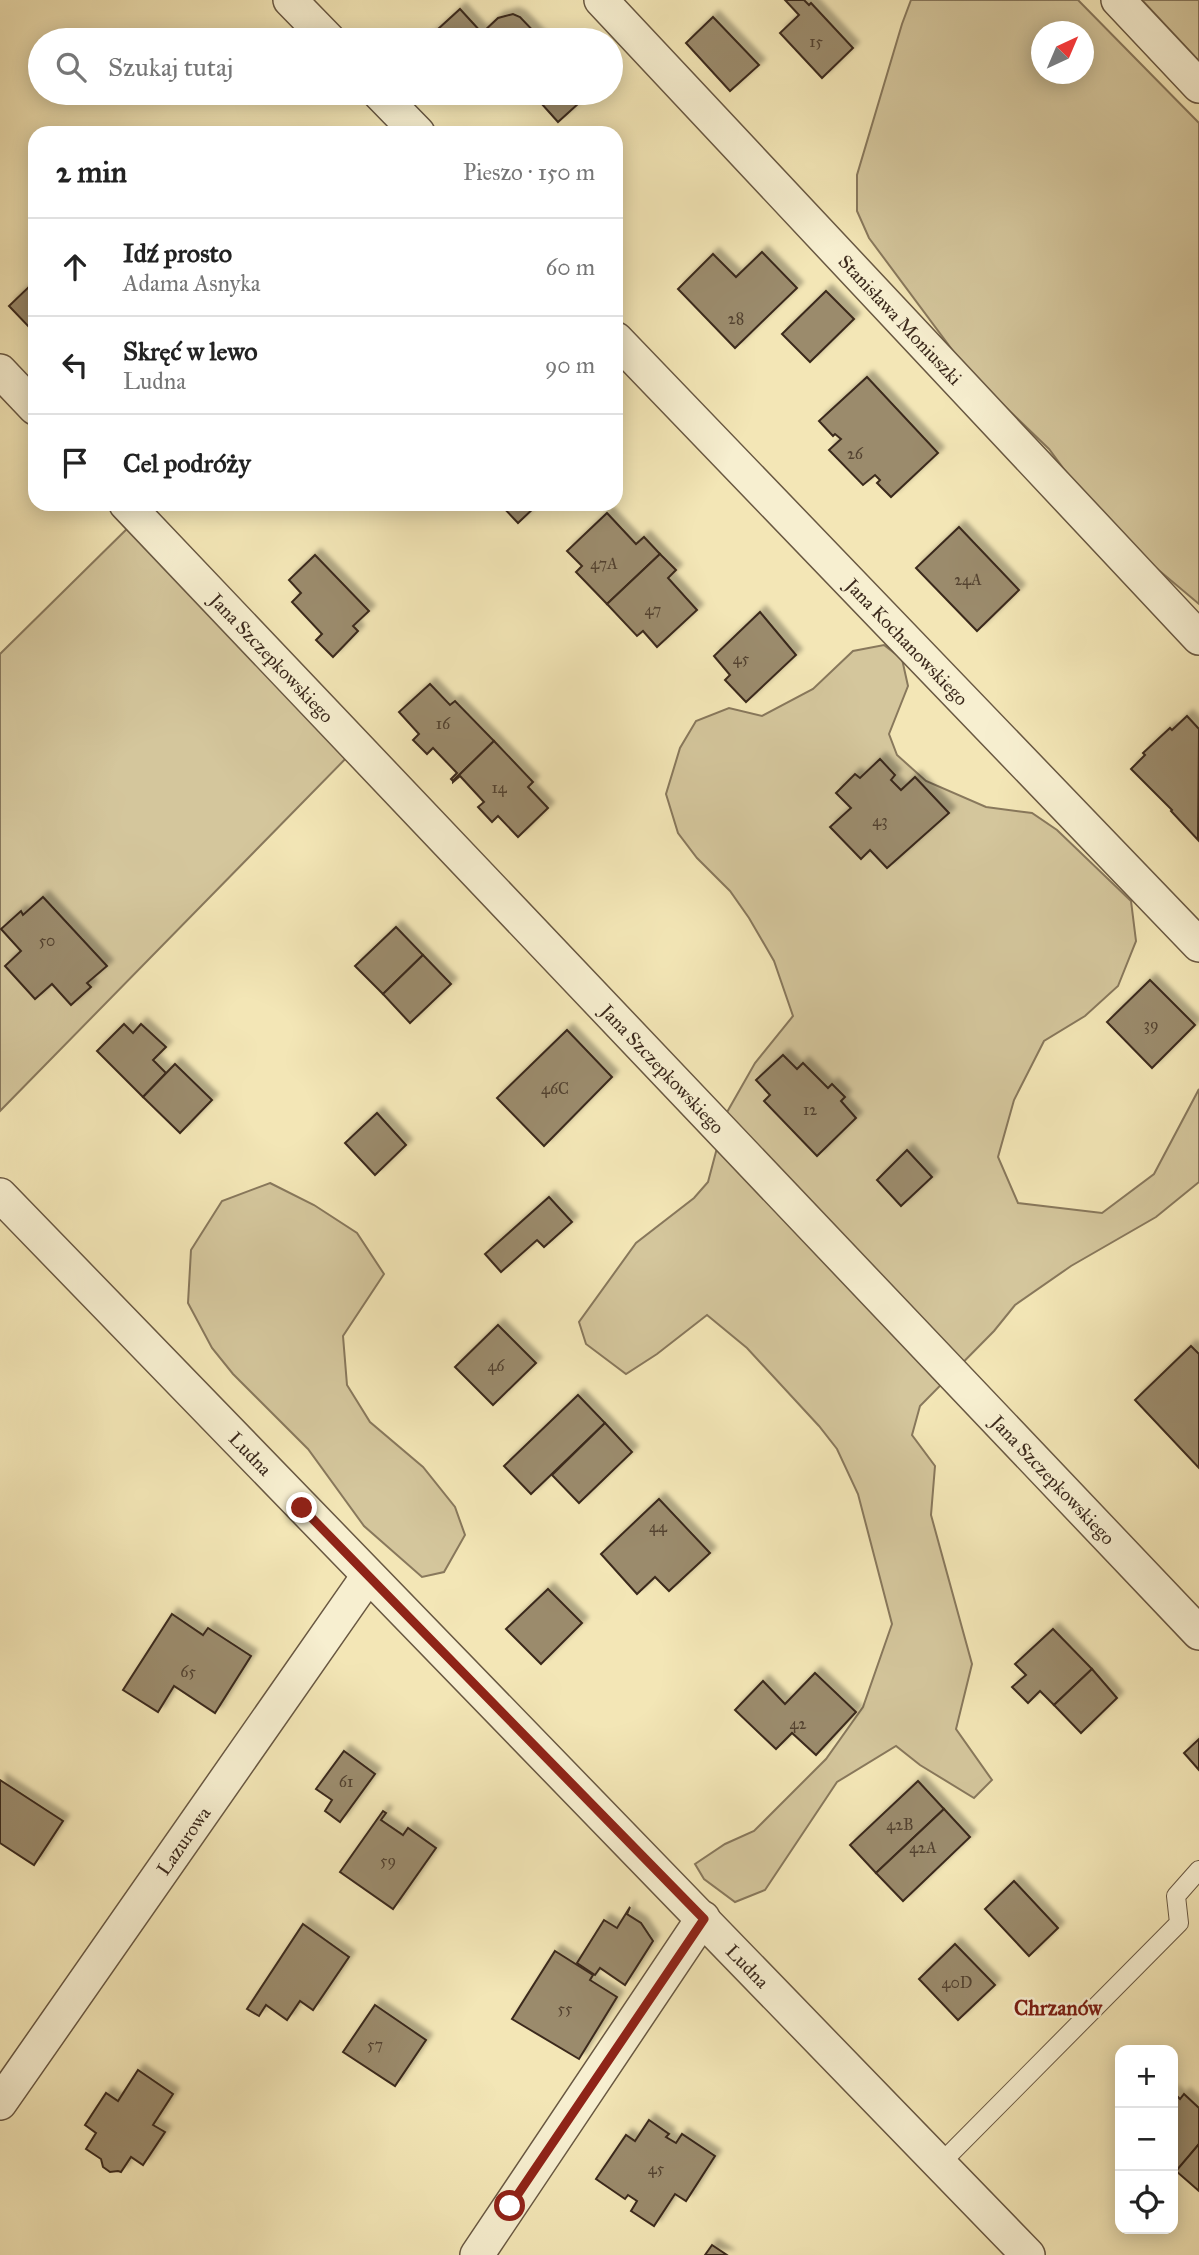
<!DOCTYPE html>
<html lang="pl">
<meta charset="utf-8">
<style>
:root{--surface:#fff;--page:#f6f6f6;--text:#222;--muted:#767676;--line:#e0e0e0}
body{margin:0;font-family:"IM FELL Great Primer",serif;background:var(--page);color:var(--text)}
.controls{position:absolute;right:21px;bottom:21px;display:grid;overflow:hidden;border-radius:14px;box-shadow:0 4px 18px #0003}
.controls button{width:63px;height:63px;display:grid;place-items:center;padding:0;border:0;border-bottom:2px solid var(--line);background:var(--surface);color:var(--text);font:35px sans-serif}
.compass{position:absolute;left:1031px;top:21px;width:63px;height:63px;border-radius:50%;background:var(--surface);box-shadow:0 4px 18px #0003;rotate:44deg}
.stop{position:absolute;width:21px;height:21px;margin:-16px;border:5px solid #8f2418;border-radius:50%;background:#fff}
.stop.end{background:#8f2418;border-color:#fff;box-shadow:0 2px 7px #0008}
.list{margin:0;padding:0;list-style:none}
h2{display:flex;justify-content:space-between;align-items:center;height:91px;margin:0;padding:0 28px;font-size:30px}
h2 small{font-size:23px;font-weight:400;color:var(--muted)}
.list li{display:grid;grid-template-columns:46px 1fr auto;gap:21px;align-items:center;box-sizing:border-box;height:98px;padding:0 28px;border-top:2px solid var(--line)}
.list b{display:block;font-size:26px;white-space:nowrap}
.list p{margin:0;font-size:23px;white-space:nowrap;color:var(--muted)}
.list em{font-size:23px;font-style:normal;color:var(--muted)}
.icon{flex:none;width:38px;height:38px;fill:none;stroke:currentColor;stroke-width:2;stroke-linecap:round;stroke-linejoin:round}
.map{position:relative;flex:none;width:1199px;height:2255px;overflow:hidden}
.search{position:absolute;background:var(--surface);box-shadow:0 4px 18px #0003;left:28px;top:28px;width:595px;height:77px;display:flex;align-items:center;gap:18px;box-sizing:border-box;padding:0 24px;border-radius:38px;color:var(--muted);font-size:26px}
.panel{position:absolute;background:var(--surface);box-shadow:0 4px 18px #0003;left:28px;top:126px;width:595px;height:385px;border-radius:21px}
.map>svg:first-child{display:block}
.green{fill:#d4c69c;stroke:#88785c;stroke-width:2;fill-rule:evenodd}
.building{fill:#9b8b6c;stroke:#3b291c;stroke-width:2;filter:url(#shadow)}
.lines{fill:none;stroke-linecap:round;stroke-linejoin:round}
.lane-casing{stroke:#695842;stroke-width:20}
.street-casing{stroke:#695842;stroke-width:36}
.lane{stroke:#f7efd0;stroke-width:18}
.street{stroke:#f7efd0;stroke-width:33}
.route{stroke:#8f2418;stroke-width:9}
.labels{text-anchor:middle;stroke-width:5;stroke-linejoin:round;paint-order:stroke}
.number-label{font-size:16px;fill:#534230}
.street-label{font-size:19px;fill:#3b291c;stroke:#f7efd0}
.neighbourhood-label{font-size:21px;font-weight:bold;fill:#7a1f14;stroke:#f7efd0}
</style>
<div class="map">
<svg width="1199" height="2255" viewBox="0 0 1199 2255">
<defs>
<filter id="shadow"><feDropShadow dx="6" dy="-6" stdDeviation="2" flood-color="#0004"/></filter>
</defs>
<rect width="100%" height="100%" fill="#f3e6b6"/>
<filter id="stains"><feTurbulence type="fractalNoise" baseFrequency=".00286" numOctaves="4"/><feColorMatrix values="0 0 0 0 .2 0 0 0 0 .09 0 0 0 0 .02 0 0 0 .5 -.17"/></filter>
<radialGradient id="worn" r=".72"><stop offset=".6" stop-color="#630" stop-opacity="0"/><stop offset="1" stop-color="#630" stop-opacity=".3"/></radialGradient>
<g class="green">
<path d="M911 0H1078L1199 123V604L1105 525 1049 449 968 371 869 238 857 211V175L902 24ZM1042 32H1084V74H1042Z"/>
<path d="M1142 0H1199V61Z"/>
<path d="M139 517 357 747 0 1111V654Z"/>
<path d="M884 645 902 659 908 686 889 734 897 755 926 781 986 807 1032 813 1057 830 1131 901 1136 941 1118 986 1085 1016 1044 1041 1014 1100 998 1157 1018 1203 1102 1213 1154 1174 1199 1089V1182L1156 1217 1071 1266 1015 1305 994 1331 920 1406 912 1435 935 1466 931 1515 972 1664 956 1729 992 1780 974 1798 920 1765 896 1746 837 1782 765 1890 735 1902 704 1879 695 1864 725 1844 754 1831 826 1759 863 1707 892 1624 858 1494 837 1449 819 1426 747 1348 707 1315 657 1354 626 1374 586 1344 579 1322 636 1243 694 1198 708 1182 726 1114 755 1063 793 1016 774 961 749 918 730 891 697 858 678 833 666 794 680 748 696 721 729 708 762 716 813 689 853 651Z"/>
<path d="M270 1183 314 1205 357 1233 384 1274 343 1336 347 1385 370 1422 423 1467 455 1507 465 1535 444 1572 422 1577 364 1526 308 1449 233 1374 212 1348 188 1303 191 1250 222 1201Z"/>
</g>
<g class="building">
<path d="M785 0H804L809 5 811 3 853 48 822 78 780 33 799 15Z"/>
<path d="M460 9 482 33 498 18 513 14 520 17 542 40H426Z"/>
<path d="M713 17 759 65 730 91 686 43Z"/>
<path d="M532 93H590L558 122Z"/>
<path d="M762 252 797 288 735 348 678 289 713 254 736 277Z"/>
<path d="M35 281V326L33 324 29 327 9 306Z"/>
<path d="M826 291 854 319 810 362 782 334Z"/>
<path d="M867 377 938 453 891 497 877 483 880 480 875 475 863 485 829 450 841 439 835 434 833 436 819 421Z"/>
<path d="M500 504H538L518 523Z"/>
<path d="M607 513 636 544 644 537 660 554 607 604 576 572 582 566 567 551Z"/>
<path d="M959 527 1019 590 977 631 916 568Z"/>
<path d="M660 554 676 570 668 578 697 610 657 647 643 631 637 636 607 604Z"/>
<path d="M315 555 369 611 353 626 358 631 333 657 316 640 322 634 292 602 301 593 289 580Z"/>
<path d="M760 612 796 655 746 702 725 680 730 675 714 656Z"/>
<path d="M430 684 450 705 455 701 494 741 453 781 451 779 457 773 433 748 427 754 413 740 419 734 399 712Z"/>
<path d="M1187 716 1199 729 1198 840 1171 811 1172 810 1131 769 1145 755 1143 753 1170 728 1172 730Z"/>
<path d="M494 741 533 782 528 787 548 808 518 837 498 816 492 822 478 807 484 802 460 776 453 782V781Z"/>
<path d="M880 759 895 775 891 780 901 790 915 777 949 813 887 868 870 850 861 859 830 827 851 808 836 793 855 774 860 778Z"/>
<path d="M43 897 107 966 87 983 91 987 71 1005 52 984 35 999 5 966 21 951 1 929 21 911 23 915Z"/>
<path d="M396 927 423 955 383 994 355 966Z"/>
<path d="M423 955 451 984 410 1023 383 994Z"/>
<path d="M1150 980 1195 1025 1152 1068 1107 1022Z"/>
<path d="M124 1024 133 1033 141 1024 166 1047 153 1060 166 1073 143 1097 97 1051Z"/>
<path d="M567 1030 612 1077 544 1146 497 1098Z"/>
<path d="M783 1055 797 1069 803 1063 828 1088 832 1084 845 1097 841 1101 856 1118 817 1156 764 1101 770 1095 756 1080Z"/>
<path d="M175 1064 212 1100 180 1133 143 1097Z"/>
<path d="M377 1113 406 1145 375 1175 345 1143Z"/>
<path d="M907 1150 932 1177 901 1206 877 1180Z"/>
<path d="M549 1197 572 1222 544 1247 537 1240 501 1272 485 1254Z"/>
<path d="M498 1325 536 1363 493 1405 455 1367Z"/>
<path d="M1191 1346 1199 1354V1468L1135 1400Z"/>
<path d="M578 1395 605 1423 531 1494 504 1466Z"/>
<path d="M605 1423 632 1452 579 1503 552 1475Z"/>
<path d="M659 1499 710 1553 669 1591 655 1577 637 1594 601 1554Z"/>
<path d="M548 1589 582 1623 541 1664 506 1629Z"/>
<path d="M172 1614 203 1635 208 1628 251 1656 215 1713 174 1686 158 1712 123 1690Z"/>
<path d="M1053 1629 1092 1669 1054 1705 1040 1691 1028 1703 1012 1687 1026 1675 1015 1664Z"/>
<path d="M1092 1669 1117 1698 1081 1733 1054 1705Z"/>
<path d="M815 1673 856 1712 816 1755 792 1733 776 1749 735 1710 763 1681 785 1704Z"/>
<path d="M1199 1739V1770L1184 1753Z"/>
<path d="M344 1751 375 1774 340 1822 325 1811 332 1800 316 1789Z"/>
<path d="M0 1780 63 1821 34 1865 0 1843Z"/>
<path d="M918 1781 944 1809 876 1873 850 1845Z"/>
<path d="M944 1809 970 1837 903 1901 876 1873Z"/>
<path d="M383 1811 386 1813 381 1820 403 1835 408 1828 436 1848 393 1909 340 1872Z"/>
<path d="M1014 1881 1058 1928 1029 1956 985 1909Z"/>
<path d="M630 1907 627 1914 641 1923 653 1941 625 1985 600 1968 595 1975 577 1963 604 1920 617 1928Z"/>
<path d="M303 1924 349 1957 313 2010 300 2001 287 2020 266 2005 259 2016 247 2009Z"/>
<path d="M955 1944 995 1985 958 2020 919 1979Z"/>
<path d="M555 1951 593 1975 590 1980 617 1997 579 2059 512 2019Z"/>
<path d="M375 2005 426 2040 395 2086 343 2052Z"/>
<path d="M138 2070 173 2094 153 2125 165 2132 143 2165 131 2157 121 2172 118 2171 110 2172 103 2167 101 2159 86 2149 96 2133 85 2125 106 2093 118 2101Z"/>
<path d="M1173 2092 1180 2099 1184 2094 1199 2108V2144L1174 2175Z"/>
<path d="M649 2120 669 2134 666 2137 676 2143 682 2134 715 2156 686 2201 675 2194 654 2226 631 2211 637 2201 628 2195 625 2199 596 2179 626 2135 635 2141Z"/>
<path d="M1199 2144V2191L1176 2171Z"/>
<path d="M712 2245 727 2255H705Z"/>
</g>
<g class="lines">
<g class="lane-casing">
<path id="lane" d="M940 2164 1179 1923 1176 1896 1199 1870"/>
</g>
<g class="street-casing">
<g id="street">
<path d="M290 0 329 40"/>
<path id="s1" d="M601 0 1199 638"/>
<path d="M1118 0 1199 86"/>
<path d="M379 93 418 133"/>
<path id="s2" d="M616 339 1199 945"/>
<path d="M0 371 35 408"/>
<path id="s3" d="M126 504 1199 1633"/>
<path id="s4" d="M0 1195 1028 2255"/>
<path id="s5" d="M0 2103 368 1576"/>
<path d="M477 2255 703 1918"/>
</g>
</g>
<use href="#lane" class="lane"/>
<use href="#street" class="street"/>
</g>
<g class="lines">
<path class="route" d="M302 1508 704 1919 510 2206"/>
</g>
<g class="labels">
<g class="number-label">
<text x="816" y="47">15</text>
<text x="736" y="324">28</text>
<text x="855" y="459">26</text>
<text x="604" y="569">47A</text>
<text x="968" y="585">24A</text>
<text x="653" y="615">47</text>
<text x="741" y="664">45</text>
<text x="443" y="729">16</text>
<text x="499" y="793">14</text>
<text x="880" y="826">43</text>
<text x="47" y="946">50</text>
<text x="1151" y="1030">39</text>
<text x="555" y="1094">46C</text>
<text x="810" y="1115">12</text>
<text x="496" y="1371">46</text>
<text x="658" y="1532">44</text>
<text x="188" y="1677">65</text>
<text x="798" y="1729">42</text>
<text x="346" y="1787">61</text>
<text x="900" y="1830">42B</text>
<text x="923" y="1853">42A</text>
<text x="388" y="1866">59</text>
<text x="957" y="1988">40D</text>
<text x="565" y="2014">55</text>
<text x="375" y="2050">57</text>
<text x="656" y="2174">45</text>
</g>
<g class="street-label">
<text dy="7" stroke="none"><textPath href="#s1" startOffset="438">Stanisława Moniuszki</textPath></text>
<text dy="7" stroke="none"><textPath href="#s2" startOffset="420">Jana Kochanowskiego</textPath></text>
<text dy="7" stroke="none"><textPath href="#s3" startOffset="212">Jana Szczepkowskiego</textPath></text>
<text dy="7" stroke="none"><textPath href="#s3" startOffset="779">Jana Szczepkowskiego</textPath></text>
<text dy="7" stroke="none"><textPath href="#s4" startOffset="360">Ludna</textPath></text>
<text dy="7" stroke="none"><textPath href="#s3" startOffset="1346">Jana Szczepkowskiego</textPath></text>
<text dy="7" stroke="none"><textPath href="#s5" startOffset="320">Lazurowa</textPath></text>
<text dy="7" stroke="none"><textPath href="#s4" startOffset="1074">Ludna</textPath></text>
</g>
<g class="neighbourhood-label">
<text x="1058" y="2015">Chrzanów</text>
</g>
</g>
<rect width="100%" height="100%" filter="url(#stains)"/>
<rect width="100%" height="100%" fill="url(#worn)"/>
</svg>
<div class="controls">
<button>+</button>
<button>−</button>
<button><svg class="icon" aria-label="locate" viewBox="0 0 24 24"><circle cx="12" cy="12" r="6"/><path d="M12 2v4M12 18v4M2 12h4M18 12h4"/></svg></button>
</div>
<svg class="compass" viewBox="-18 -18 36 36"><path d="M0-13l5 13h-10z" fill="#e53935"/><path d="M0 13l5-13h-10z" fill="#767676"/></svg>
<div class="stop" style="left:510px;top:2206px"></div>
<div class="stop end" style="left:302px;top:1508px"></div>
<div class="search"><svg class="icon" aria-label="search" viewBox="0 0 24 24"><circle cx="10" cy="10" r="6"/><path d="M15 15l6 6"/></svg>Szukaj tutaj</div>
<section class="panel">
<h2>2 min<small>Pieszo · 150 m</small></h2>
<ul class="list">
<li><svg class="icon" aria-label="ahead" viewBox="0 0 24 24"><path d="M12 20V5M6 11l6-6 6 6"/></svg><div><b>Idź prosto</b><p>Adama Asnyka</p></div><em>60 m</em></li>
<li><svg class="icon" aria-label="left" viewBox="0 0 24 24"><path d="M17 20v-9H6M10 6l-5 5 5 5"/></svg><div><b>Skręć w lewo</b><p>Ludna</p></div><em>90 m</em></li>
<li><svg class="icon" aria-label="arrive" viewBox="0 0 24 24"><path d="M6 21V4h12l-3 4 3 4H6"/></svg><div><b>Cel podróży</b></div></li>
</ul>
</section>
</div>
